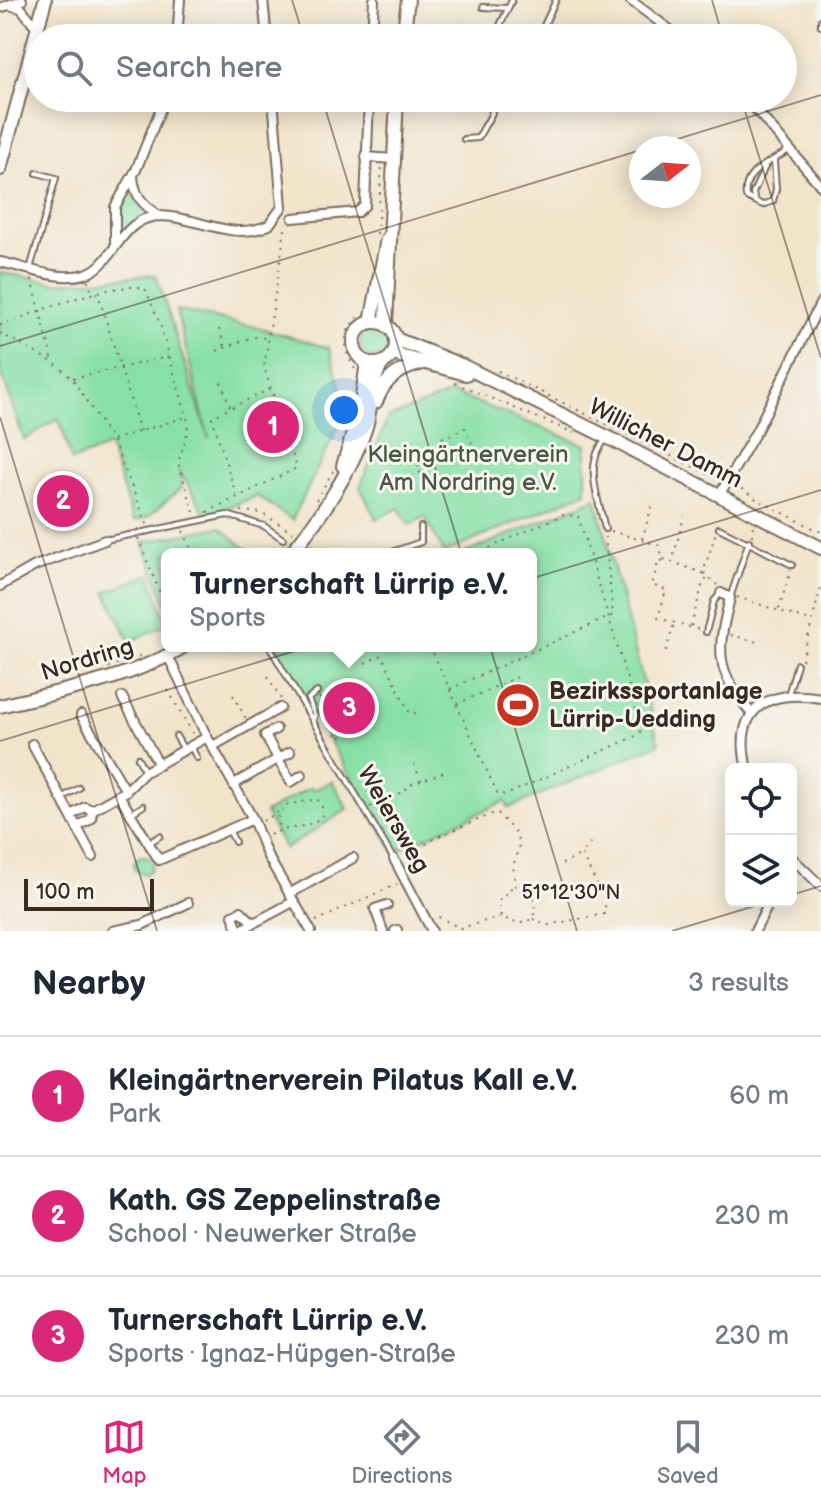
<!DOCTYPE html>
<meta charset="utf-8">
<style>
:root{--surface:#fff;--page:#f6f6f7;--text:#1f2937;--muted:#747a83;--line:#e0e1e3;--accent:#db2777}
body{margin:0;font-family:"Balsamiq Sans",sans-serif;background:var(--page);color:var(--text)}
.controls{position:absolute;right:24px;bottom:24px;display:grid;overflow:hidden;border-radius:12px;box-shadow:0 4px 20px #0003}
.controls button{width:72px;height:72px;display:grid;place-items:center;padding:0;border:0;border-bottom:2px solid var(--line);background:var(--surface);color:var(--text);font:40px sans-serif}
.compass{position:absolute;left:629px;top:136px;width:72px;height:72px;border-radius:50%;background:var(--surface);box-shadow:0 4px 20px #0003;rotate:73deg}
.scale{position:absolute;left:24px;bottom:20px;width:130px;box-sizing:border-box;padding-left:8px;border:4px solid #3b2a1e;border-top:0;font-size:22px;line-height:28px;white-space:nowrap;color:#3b2a1e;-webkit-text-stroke:6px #f6f6f2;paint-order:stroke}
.you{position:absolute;left:344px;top:410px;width:28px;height:28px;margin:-20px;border:6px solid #fff;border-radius:50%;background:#1a73e8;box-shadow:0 0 0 12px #1a73e833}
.badge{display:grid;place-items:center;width:52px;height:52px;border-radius:50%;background:var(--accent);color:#fff;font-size:26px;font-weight:700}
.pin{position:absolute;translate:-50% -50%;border:4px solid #fff;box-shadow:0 2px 8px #0006}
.popup{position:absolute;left:161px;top:548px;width:376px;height:104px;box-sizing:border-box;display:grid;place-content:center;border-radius:12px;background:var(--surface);filter:drop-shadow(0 2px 6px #0005);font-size:26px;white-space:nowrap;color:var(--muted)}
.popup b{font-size:30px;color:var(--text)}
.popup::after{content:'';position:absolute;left:50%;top:100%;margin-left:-16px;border:16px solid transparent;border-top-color:var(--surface)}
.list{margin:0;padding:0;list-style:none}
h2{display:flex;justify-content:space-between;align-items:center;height:104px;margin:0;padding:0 32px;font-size:34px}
h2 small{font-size:26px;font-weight:400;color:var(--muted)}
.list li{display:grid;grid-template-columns:52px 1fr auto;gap:24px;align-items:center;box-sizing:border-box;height:120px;padding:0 32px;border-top:2px solid var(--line)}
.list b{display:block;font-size:30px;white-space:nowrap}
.list p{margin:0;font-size:26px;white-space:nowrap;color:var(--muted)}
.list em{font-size:26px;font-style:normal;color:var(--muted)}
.icon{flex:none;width:44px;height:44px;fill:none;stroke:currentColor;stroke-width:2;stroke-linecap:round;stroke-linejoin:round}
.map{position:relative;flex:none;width:821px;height:931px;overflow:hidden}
.search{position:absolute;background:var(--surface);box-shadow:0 4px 20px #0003;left:24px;right:24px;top:24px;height:88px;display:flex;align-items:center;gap:20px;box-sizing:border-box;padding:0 28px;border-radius:44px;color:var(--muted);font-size:30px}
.sheet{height:464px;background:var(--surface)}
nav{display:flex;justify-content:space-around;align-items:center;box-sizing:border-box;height:112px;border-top:2px solid var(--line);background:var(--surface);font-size:22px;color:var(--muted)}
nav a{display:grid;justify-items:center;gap:4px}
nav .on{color:var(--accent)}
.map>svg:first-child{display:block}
.green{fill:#87e0a5;stroke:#618562;stroke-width:2}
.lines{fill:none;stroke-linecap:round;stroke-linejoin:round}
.lane-casing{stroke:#7b6b5b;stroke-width:8}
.street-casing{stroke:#7b6b5b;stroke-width:12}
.secondary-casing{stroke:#7b6b5b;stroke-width:16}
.path{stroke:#7b6b5b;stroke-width:2;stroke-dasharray:2 6;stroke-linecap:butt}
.lane{stroke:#fff;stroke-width:4}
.street{stroke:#fff;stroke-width:8}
.secondary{stroke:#fff;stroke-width:12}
.ticks{fill:none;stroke:#3b2a1e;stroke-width:2;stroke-opacity:0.45}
.labels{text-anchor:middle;stroke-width:6;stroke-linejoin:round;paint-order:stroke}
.street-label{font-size:24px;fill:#3b2a1e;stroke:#f6f6f2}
.park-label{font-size:24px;fill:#4e5840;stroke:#f6f6f2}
.poi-label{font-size:24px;font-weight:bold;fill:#3b2a1e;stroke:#f6f6f2;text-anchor:start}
.ticks-label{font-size:20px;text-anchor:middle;fill:#3b2a1e;stroke:#f6f6f2;stroke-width:6;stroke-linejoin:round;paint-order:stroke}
</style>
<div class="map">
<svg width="821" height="931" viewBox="0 0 821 931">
<rect width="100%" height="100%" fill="#f6f6f2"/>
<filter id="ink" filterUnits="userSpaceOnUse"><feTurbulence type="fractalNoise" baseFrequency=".0125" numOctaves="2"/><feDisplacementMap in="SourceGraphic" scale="16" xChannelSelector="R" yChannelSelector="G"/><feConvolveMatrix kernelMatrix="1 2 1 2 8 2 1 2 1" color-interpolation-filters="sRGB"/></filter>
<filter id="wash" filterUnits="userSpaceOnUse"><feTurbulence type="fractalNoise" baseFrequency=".006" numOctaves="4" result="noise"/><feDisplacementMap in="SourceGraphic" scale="32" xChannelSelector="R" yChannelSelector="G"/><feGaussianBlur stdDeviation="1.8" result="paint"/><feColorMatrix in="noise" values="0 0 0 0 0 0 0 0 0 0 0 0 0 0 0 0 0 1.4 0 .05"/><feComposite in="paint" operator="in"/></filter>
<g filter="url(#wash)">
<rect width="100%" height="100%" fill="#f1e4cb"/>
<g class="green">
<path d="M130 192 149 217 118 231V213Z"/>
<path d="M0 272 56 283 156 275 209 439 176 310 264 329 329 348 347 409 292 520 257 496 207 516 179 470 182 487 148 517 133 521 109 446 72 461 59 418 24 440 0 368Z"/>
<circle cx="375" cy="343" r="15"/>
<path d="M452 393 586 445V492L444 553 425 517 409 525 399 508 376 519 360 487 388 418Z"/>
<path d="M596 498 659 744 509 808 505 801 394 852 275 646H531V554H463Z"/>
<path d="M220 527 252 554H167V606L143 542Z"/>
<path d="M150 574 167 624 130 642 106 592Z"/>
<path d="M332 781 348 809 285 849 265 813 311 787 314 790Z"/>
<circle cx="143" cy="865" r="9"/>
</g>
</g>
<g filter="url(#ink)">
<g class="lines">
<g class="lane-casing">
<g id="lane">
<path d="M483 7 508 8"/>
<path d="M821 20V26"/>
<path d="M494 38 512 0"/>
<path d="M538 38 556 0"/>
<path d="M527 98 550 108"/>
<path d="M464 139 478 138 492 113 490 103 481 98"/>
<path d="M774 161 776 189 773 201 763 205 746 197C742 169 772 163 790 149"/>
<path d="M755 201 753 193 765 167"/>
<path d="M30 269 56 178 37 173"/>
<path d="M719 528 792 565"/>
<path d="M605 529C599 500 582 462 607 439"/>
<path d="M105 540 227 515 264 526 283 539"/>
<path d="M386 554 421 542V527"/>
<path d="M730 598 749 541"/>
<path d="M706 632 714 601 721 593"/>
<path d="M269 646 393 858"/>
<path d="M788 695 797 664"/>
<path d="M313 719 315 716 308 699 317 692"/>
<path d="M176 736 183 748"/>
<path d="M191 747 197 758"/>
<path d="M138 758 144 770"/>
<path d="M63 797 79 788"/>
<path d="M132 813 143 806"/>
<path d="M230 832 235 842"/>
<path d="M149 843 160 836"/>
</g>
</g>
<g class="street-casing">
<g id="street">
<path d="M263 0 267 38"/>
<path d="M630 0 681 38"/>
<path d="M8 5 21 8 37 28"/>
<path d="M0 8 22 0"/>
<path d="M177 38 180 0"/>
<path d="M372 38 374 0"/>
<path d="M746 98 821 186"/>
<path d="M366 157 393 159"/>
<path d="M133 177C135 197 143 204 159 216"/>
<path d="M293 218 358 212 365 205 369 98"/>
<path d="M115 243V207L136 170 165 98"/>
<path d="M0 262C25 267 60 282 85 274 115 266 119 216 161 216 200 217 231 242 269 225L282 207 273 98"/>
<path d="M720 494 757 430 821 302"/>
<path d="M0 586 35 566 105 540"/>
<path d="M721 593 730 598C717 651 714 668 751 713"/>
<path d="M168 656 207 737 253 819 267 855 311 931"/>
<path d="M122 697 159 765"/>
<path d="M81 715 126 791"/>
<path d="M276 729 265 735 291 782 302 775"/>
<path d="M32 744 93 857"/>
<path d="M213 746 280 708"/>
<path d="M747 769C733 711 764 688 821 698"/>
<path d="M234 784 290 752"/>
<path d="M119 795 159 860 253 819"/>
<path d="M71 815 85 807 92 810 126 791 145 772 207 737"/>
<path d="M77 827 91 819 92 810"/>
<path d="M791 857 821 886"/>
<path d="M394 859 432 931"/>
<path d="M289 894 353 858"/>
<path d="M113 931 142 925 188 903"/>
<path d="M238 931 233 915 241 911 253 923"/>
<path d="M239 931 293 902"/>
<path d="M383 931 375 909 387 905"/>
<path d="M395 931 397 930"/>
<path d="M755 931 770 901"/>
</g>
</g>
<g class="secondary-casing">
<g id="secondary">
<path d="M403 38 408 0"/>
<path d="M0 169 45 0"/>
<circle cx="375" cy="343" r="21"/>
<path d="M371 322 387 239"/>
<path d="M386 324 397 98"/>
<path d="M396 339 461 365 609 438 821 548"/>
<path d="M393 354 466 374"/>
<path d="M376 402C385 376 402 368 427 362"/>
<path d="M343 466 360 410 367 362"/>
<path d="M290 554C319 520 355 466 367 423 372 404 370 380 383 363"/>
<path d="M0 706C57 692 135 678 184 646"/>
</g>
</g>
<g class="path">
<path d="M377 234 382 165"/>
<path d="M32 279 53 362"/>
<path d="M88 280 91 290 98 294 140 431"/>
<path d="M0 325C37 313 108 281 145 288L160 324 187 417 188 430 178 463 194 512"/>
<path d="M219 329 225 347"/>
<path d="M0 333 54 363 72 378 112 440 186 417"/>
<path d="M217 351 252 337 268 338"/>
<path d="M355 369C341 347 342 331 362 313"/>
<path d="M498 371 708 474 719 476"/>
<path d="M73 378 168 357"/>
<path d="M221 382 230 407"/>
<path d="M455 383 574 433"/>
<path d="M442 438 465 428 477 455"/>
<path d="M113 441 147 524"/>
<path d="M411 451 425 479"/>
<path d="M735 484 756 499 821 532"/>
<path d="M390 487 421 472"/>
<path d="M236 495 212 417 270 389"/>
<path d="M316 500 333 471"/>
<path d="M241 511 261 513 293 532"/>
<path d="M207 512 297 468 264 367 286 223"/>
<path d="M183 531 194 554"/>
<path d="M611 531 658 545 664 559 703 573 716 532"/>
<path d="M752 536 753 524"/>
<path d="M138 538 167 611"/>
<path d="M642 539 652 506"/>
<path d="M308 554 312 545"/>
<path d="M663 560 658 563 652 585 666 590 658 618 701 630"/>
<path d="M672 563 684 516"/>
<path d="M704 573 717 585"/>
<path d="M737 597 813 622"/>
<path d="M779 609 791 570"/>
<path d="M691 626 703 583 708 577"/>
<path d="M731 635 761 643"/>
<path d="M430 646 498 795 508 794 638 735 642 729 578 516 562 515 476 554"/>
<path d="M666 651 674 624"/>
<path d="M802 660 821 587"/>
<path d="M365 663 382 655 410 714 421 712"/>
<path d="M108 667 140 656"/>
<path d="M268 676 281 699"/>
<path d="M450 689 613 615 605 537"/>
<path d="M168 690 193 734"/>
<path d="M233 695 246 719"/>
<path d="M319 697 337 738 345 736"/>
<path d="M457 704 517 677"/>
<path d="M414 764 421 781"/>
<path d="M370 807 405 791 409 785 447 771"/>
<path d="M263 821 278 812"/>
<path d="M270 835C287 825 306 831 322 816V805L317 799 285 805 278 818 280 829"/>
<path d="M412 853 439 836 497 812 517 835 519 849 513 866 515 886 533 896 536 909 532 919 519 924 501 917 460 928 437 916"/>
<path d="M562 864 580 855"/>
<path d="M501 916 498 902 513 886"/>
<path d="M533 919 548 925 604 914 606 901 581 854 592 841"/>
<path d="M316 921 397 884"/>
</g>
<use href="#lane" class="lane"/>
<use href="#street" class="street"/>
<use href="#secondary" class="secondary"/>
</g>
</g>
<path class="ticks" d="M292 0 304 38M712 0 723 38M322 98 577 931M741 98 821 358M648 148 821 95M0 346 641 150M0 417 157 931M0 741 821 490M791 895 821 886M672 931 771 901"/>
<defs>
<g id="stadium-disc" transform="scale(2.3)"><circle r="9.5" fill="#c8321e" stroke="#f6f6f2"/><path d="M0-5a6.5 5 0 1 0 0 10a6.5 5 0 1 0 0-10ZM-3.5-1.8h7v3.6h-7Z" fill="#fff"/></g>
</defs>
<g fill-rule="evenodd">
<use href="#stadium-disc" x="518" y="705"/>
</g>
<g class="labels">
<g class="street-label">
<text transform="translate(666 443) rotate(27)" y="8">Willicher Damm</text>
<text transform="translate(87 659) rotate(-17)" y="8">Nordring</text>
<text transform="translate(394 819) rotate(60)" y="8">Weiersweg</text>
</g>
<g class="park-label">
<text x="468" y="462">Kleingärtnerverein<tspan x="468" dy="28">Am Nordring e.V.</tspan></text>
</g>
<g class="poi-label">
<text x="549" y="699">Bezirkssportanlage<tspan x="549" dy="28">Lürrip-Uedding</tspan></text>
</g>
</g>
<g class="ticks-label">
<text x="571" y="899">51°12'30"N</text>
</g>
</svg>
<div class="controls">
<button><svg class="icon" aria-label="locate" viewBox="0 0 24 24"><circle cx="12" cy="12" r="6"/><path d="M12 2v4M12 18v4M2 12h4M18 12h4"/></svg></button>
<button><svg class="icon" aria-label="layers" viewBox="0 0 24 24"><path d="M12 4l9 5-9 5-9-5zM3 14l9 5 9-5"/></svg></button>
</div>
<svg class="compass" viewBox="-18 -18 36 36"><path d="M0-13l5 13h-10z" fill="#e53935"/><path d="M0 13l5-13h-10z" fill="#747a83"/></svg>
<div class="scale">100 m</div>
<div class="you"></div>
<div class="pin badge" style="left:273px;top:427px">1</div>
<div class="pin badge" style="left:63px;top:501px">2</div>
<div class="pin badge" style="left:349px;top:708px">3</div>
<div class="popup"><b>Turnerschaft Lürrip e.V.</b>Sports</div>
<div class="search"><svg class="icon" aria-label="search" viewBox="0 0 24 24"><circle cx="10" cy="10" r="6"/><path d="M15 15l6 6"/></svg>Search here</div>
</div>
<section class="sheet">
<h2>Nearby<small>3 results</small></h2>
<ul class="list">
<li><span class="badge">1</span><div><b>Kleingärtnerverein Pilatus Kall e.V.</b><p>Park</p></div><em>60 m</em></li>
<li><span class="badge">2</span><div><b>Kath. GS Zeppelinstraße</b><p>School · Neuwerker Straße</p></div><em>230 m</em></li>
<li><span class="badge">3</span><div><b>Turnerschaft Lürrip e.V.</b><p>Sports · Ignaz-Hüpgen-Straße</p></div><em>230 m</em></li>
</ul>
</section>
<nav>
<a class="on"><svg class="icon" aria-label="map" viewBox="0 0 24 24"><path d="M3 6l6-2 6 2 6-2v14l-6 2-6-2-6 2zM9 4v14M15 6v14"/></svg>Map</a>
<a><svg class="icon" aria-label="directions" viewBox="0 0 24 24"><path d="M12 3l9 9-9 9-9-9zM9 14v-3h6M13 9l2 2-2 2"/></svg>Directions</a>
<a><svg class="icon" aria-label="saved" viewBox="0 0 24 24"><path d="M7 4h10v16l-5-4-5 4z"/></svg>Saved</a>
</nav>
